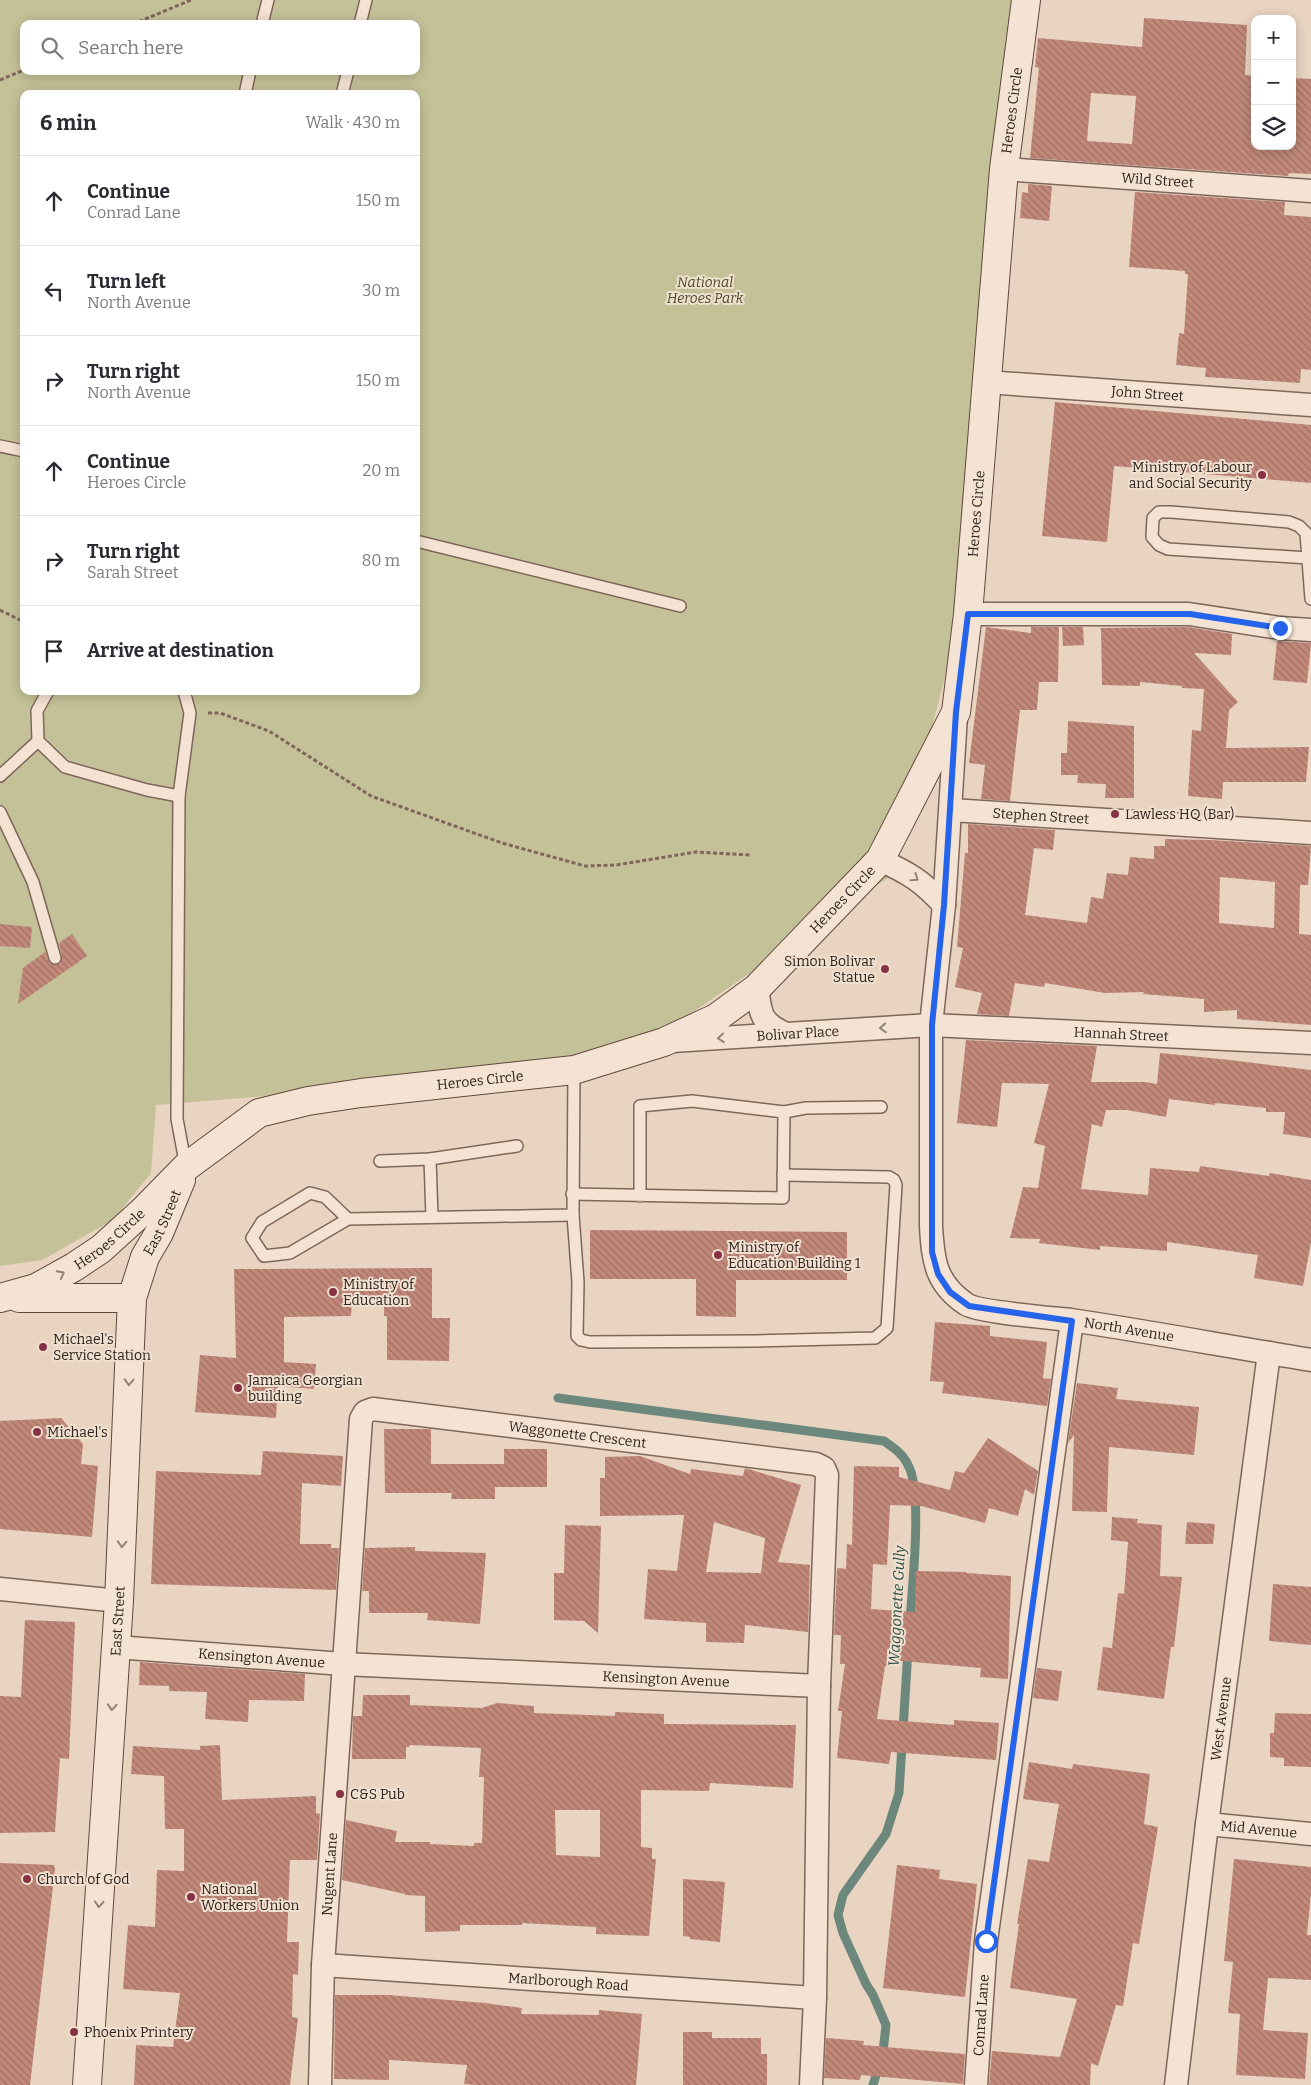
<!DOCTYPE html>
<meta charset="utf-8">
<style>
:root{--surface:#fff;--page:#f7f7f7;--text:#2b2b33;--muted:#7c7c81;--line:#e1e1e2}
body{margin:0;font-family:Bitter,serif;background:var(--page);color:var(--text)}
.controls{position:absolute;right:15px;top:15px;display:grid;overflow:hidden;border-radius:10px;box-shadow:0 2px 12px #0003}
.controls button{width:45px;height:45px;display:grid;place-items:center;padding:0;border:0;border-bottom:1px solid var(--line);background:var(--surface);color:var(--text);font:25px sans-serif}
.stop{position:absolute;width:15px;height:15px;margin:-11px;border:4px solid #2563eb;border-radius:50%;background:#fff}
.stop.end{background:#2563eb;border-color:#fff;box-shadow:0 1px 5px #0008}
.list{margin:0;padding:0;list-style:none}
h2{display:flex;justify-content:space-between;align-items:center;height:65px;margin:0;padding:0 20px;font-size:21px}
h2 small{font-size:16px;font-weight:400;color:var(--muted)}
.list li{display:grid;grid-template-columns:32px 1fr auto;gap:15px;align-items:center;box-sizing:border-box;height:90px;padding:0 20px;border-top:1px solid var(--line)}
.list b{display:block;font-size:19px;white-space:nowrap}
.list p{margin:0;font-size:16px;white-space:nowrap;color:var(--muted)}
.list em{font-size:16px;font-style:normal;color:var(--muted)}
.icon{flex:none;width:28px;height:28px;fill:none;stroke:currentColor;stroke-width:2;stroke-linecap:round;stroke-linejoin:round}
.map{position:relative;flex:none;width:1311px;height:2085px;overflow:hidden}
.search{position:absolute;background:var(--surface);box-shadow:0 2px 12px #0003;left:20px;top:20px;width:400px;height:55px;display:flex;align-items:center;gap:12px;box-sizing:border-box;padding:0 18px;border-radius:10px;color:var(--muted);font-size:19px}
.panel{position:absolute;background:var(--surface);box-shadow:0 2px 12px #0003;left:20px;top:90px;width:400px;height:605px;border-radius:10px}
.map>svg:first-child{display:block}
.green{fill:#c4c097;fill-rule:evenodd}
.lines{fill:none;stroke-linecap:round;stroke-linejoin:round}
.stream{stroke:#6c877b;stroke-width:9}
.building{fill:url(#building-back-hatch);fill-rule:evenodd}
.service-casing{stroke:#7f665b;stroke-width:14}
.minor-casing{stroke:#7f665b;stroke-width:25}
.secondary-casing{stroke:#61483e;stroke-width:30}
.path{stroke:#7f665b;stroke-width:3;stroke-dasharray:4 2.5;stroke-linecap:butt}
.service{stroke:#f4e3d3;stroke-width:11}
.minor{stroke:#f4e3d3;stroke-width:22}
.secondary{stroke:#f4e3d3;stroke-width:28}
.oneway{stroke:#928378}
.route{stroke:#2563eb;stroke-width:6}
.poi-dot{fill:#873244;stroke:#f0e0d0;stroke-width:2}
.labels{text-anchor:middle;stroke-width:4;stroke-linejoin:round;paint-order:stroke}
.street-label{font-size:14px;fill:#31231d;stroke:#f0e0d0}
.park-label{font-size:14px;font-style:italic;fill:#494b26;stroke:#f0e0d0}
.poi-label{font-size:14px;fill:#31231d;stroke:#f0e0d0;text-anchor:start}
.water-label{font-size:15px;font-style:italic;fill:#2e4f46;stroke:#f0e0d0}
</style>
<div class="map">
<svg width="1311" height="2085" viewBox="0 0 1311 2085">
<defs>
<pattern id="building-back-hatch" width="6" height="6" patternUnits="userSpaceOnUse" patternTransform="scale(1.25)"><rect width="6" height="6" fill="#c2897b"/><path d="M-1 5l2 2M0 0l6 6M5-1l2 2" fill="none" stroke="#9e7064"/></pattern>
</defs>
<rect width="100%" height="100%" fill="#e8d4c1"/>
<path class="green" d="M0 0H1024L962 609 895 873 667 1030 521 1075 156 1105 151 1173 113 1220 42 1260 0 1266ZM24 24H416V71H24ZM24 94H416V691H24Z"/>
<g class="lines">
<g class="stream">
<path d="M558 1398 884 1441C894 1448 903 1454 908 1465 923 1491 912 1588 910 1622"/>
<path d="M873 2085 883 2052 886 2025 873 1995 866 1984 843 1933 838 1915 843 1895 886 1834 899 1793 908 1650"/>
</g>
</g>
<g class="building">
<path d="M1144 18 1247 25 1245 75 1255 76V146H1292V78L1311 79V174L1289 173 1288 176 1030 158 1039 68 1035 67 1038 38 1142 47ZM1091 93 1136 96 1132 144 1087 141Z"/>
<path d="M1028 184 1052 186 1049 221 1020 218 1022 192 1028 193Z"/>
<path d="M1135 192 1285 202 1284 215 1311 217V370L1301 369 1300 383 1205 377 1206 368 1176 365 1179 333 1184 334 1188 274H1185V271L1129 267Z"/>
<path d="M1055 402 1311 425V483L1114 466 1107 542 1042 536Z"/>
<path d="M986 627 1031 633V627H1059L1058 682H1039L1037 710H1020L1010 801 981 799 985 765 969 763Z"/>
<path d="M1062 627H1083L1084 645 1063 646Z"/>
<path d="M1188 627 1232 634 1231 655 1194 653 1238 702 1229 710 1226 748 1309 747 1306 782H1223L1222 799 1188 796 1192 730 1201 731 1204 689 1182 688V686L1140 682V686L1102 685 1101 628Z"/>
<path d="M1277 641 1311 643 1307 683 1273 680Z"/>
<path d="M1068 721 1134 726V798H1105L1106 784 1077 783 1078 775H1061V753H1067Z"/>
<path d="M968 824 1055 830 1053 850 1034 848 1025 915 1087 923 1091 897 1103 899 1107 873 1128 875 1130 857 1154 859V846H1165V839L1210 840 1311 846 1308 885H1300L1299 934 1311 935V1025L1237 1019V1010L1204 1012V999L1143 994 1144 992 1105 993 1045 983 1044 987 1015 983 1009 1016 977 1014 982 993 955 987 963 948 957 947 965 853H968ZM1220 877 1275 882 1274 928 1219 923Z"/>
<path d="M0 924 32 927 30 948 0 946Z"/>
<path d="M72 934 87 956 18 1004 23 968 45 952 50 964 54 965 60 964 62 956 59 943Z"/>
<path d="M966 1040 1097 1046 1091 1082H1145L1157 1084 1160 1053 1230 1060 1311 1070V1138L1283 1134 1285 1112H1266V1108L1215 1103V1105L1169 1099 1166 1117 1127 1110H1106L1102 1127 1092 1124 1081 1189 1148 1195 1150 1168 1199 1172 1200 1166 1269 1176 1270 1173 1311 1180V1242L1303 1286 1254 1278 1258 1255 1167 1242V1251L1100 1246V1250L1039 1243 1040 1239 1010 1238 1023 1187 1038 1188 1045 1146 1034 1143 1049 1084 1002 1083 997 1127 957 1123Z"/>
<path d="M590 1230 847 1232V1280H736V1317L696 1316V1279H590Z"/>
<path d="M432 1268V1318H450L449 1361 387 1360V1316H384V1301L352 1300 351 1316 284 1317V1362L316 1364 314 1389 278 1386 276 1418 195 1412 200 1355 236 1358 234 1269Z"/>
<path d="M935 1322 990 1326V1336L1047 1342 1043 1378 1051 1379 1047 1406 942 1393 944 1382 930 1381Z"/>
<path d="M1077 1383 1118 1388 1116 1399 1199 1407 1194 1455 1109 1447 1107 1512 1072 1511 1074 1435 1068 1443Z"/>
<path d="M61 1418 83 1444 81 1464 98 1466 92 1537 0 1529V1421Z"/>
<path d="M384 1429H431V1464H504V1449H547V1487H495V1499H451L452 1493H385Z"/>
<path d="M988 1438 1038 1471 1034 1495 1025 1489 1018 1516 989 1508 985 1523 921 1506 890 1505 887 1565 873 1564 871 1609 915 1612 916 1571 966 1572V1573L1011 1576 1008 1679 980 1677 981 1668 891 1660V1666H885L877 1719 954 1725V1720L999 1723 996 1760 891 1752 889 1764 837 1758 842 1711H838L845 1664H840L841 1635H834L837 1568 846 1569 847 1544 852 1545 854 1466 899 1467V1477L950 1490 955 1471 964 1473Z"/>
<path d="M263 1451 343 1456 341 1486 302 1483 300 1544H331V1548H339L336 1590 151 1584 156 1471 261 1475Z"/>
<path d="M640 1456 690 1474 691 1469 743 1476 745 1468 801 1485 778 1562 810 1565 808 1632 745 1625 744 1643 706 1642V1623L644 1619 648 1569 677 1571 684 1515 600 1516V1478H605V1457ZM714 1522 765 1538 761 1573 706 1572Z"/>
<path d="M1112 1517 1138 1519 1137 1523 1162 1525 1160 1576 1182 1577 1174 1647H1171L1164 1699 1097 1690 1103 1647 1112 1648 1118 1593 1124 1594 1128 1542 1111 1540Z"/>
<path d="M1187 1522 1215 1524 1213 1544H1185Z"/>
<path d="M565 1525 601 1526 598 1633 584 1621 554 1620V1573H564Z"/>
<path d="M415 1547V1551L486 1553 480 1624 427 1620 428 1613H369V1591H362L365 1548Z"/>
<path d="M1273 1584 1311 1587V1645L1269 1641Z"/>
<path d="M25 1620 75 1622 69 1759 60 1758 55 1832 0 1833V1696L21 1697Z"/>
<path d="M140 1662 305 1674 304 1701 249 1700 248 1722 205 1719 207 1692 169 1691V1686L139 1685Z"/>
<path d="M1037 1668 1062 1671 1058 1701 1033 1698Z"/>
<path d="M363 1695H410V1705L482 1708 497 1703 534 1706V1713L615 1716V1712L664 1714V1724L796 1725 793 1788 710 1783 709 1791 641 1790V1847L652 1848V1859H656L649 1936 596 1934V1927L522 1923V1925H460V1931L425 1932V1896L405 1895V1894L342 1880 346 1820 397 1831 395 1842H430V1844L474 1846V1843H482L484 1777H479L481 1748 410 1745 409 1747H406V1759H352L353 1716H362ZM555 1810H600V1857L556 1855Z"/>
<path d="M1275 1713 1311 1714V1767L1284 1766V1758L1270 1757V1733H1274Z"/>
<path d="M220 1745 222 1800 316 1796V1813L320 1814 317 1860H290L287 1942H299L298 1975 293 1974 292 2017 298 2018 290 2085H134L136 2045 173 2047 180 1993 123 1989 128 1925 155 1927 157 1870 184 1871V1829H165L164 1776 131 1774 133 1746 200 1750V1746Z"/>
<path d="M1029 1762 1072 1769 1073 1764 1150 1774 1144 1824 1158 1827 1139 1944 1133 1943 1123 2006 1116 2005 1098 2066 1091 2063 1090 2085H989L992 2051 1060 2057 1077 1999 1010 1988 1019 1924H1017L1028 1859 1049 1862 1059 1804 1023 1799Z"/>
<path d="M1234 1859 1311 1867V1893L1307 1935H1311V1980L1268 1978 1263 2030 1308 2033 1305 2079 1236 2075 1240 2014 1228 2013 1233 1962 1224 1961Z"/>
<path d="M0 1863 54 1865 55 1869 30 2085H0Z"/>
<path d="M897 1865 940 1870 939 1879 977 1884 965 1997 883 1988Z"/>
<path d="M683 1879 725 1882 720 1942 690 1939V1937L683 1936Z"/>
<path d="M335 1995H389L485 2003 522 2008 521 2014 599 2015V2010L642 2014 636 2085H476L464 2084 467 2065 389 2060V2080L334 2079Z"/>
<path d="M683 2032H712V2038H761V2054H767V2085H683Z"/>
<path d="M826 2038 864 2041 863 2045 965 2054 963 2084 861 2075 860 2080 824 2078Z"/>
</g>
<g class="lines">
<g class="service-casing">
<g id="service">
<path d="M262 24 268 0"/>
<path d="M360 24 366 0"/>
<path d="M245 94 250 71"/>
<path d="M342 94 348 71"/>
<path d="M0 446 24 451"/>
<path d="M416 541 680 606"/>
<path d="M1308 558 1168 549 1159 545 1152 537 1153 518 1159 512H1171L1289 522 1299 526 1306 533 1311 599"/>
<path d="M48 691 37 711 38 741 65 767 147 790 179 796"/>
<path d="M184 691 190 713 179 796 177 1119 186 1167"/>
<path d="M0 776 38 741"/>
<path d="M0 812 33 882 55 958"/>
<path d="M784 1112 806 1108 881 1107"/>
<path d="M430 1159 432 1217"/>
<path d="M380 1161 430 1159 517 1146"/>
<path d="M572 1194 783 1198 784 1112 692 1101 640 1106V1196"/>
<path d="M573 1215 578 1282 577 1336 581 1340 590 1342 756 1341 875 1338 887 1328 896 1185 894 1180 889 1177 783 1175"/>
<path d="M348 1219 325 1197 310 1193 262 1222 252 1238 264 1256 290 1253 348 1219 573 1215 574 1070"/>
</g>
</g>
<g class="minor-casing">
<g id="minor">
<path id="s1" d="M1004 169 1311 191"/>
<path id="s2" d="M986 382 1311 405"/>
<path d="M968 614H1189L1280 628 1311 630"/>
<path id="s3" d="M956 716 944 905 931 1025V1226C933 1260 935 1283 966 1304 977 1312 1053 1318 1071 1320 1151 1332 1231 1347 1311 1360"/>
<path id="s4" d="M951 810 1311 833"/>
<path d="M880 860C909 873 922 881 944 905"/>
<path d="M757 988C761 1015 760 1022 786 1034"/>
<path id="s5" d="M672 1041 931 1025 1311 1043"/>
<path d="M0 1589 119 1601"/>
<path id="s6" d="M116 1647 343 1664 819 1686"/>
<path id="s7" d="M1207 1824 1311 1834"/>
<path id="s8" d="M323 1965 815 1998"/>
<path id="s9" d="M320 2085 323 1965 361 1419 365 1412 373 1409 816 1464 824 1468 827 1475 819 1686 815 1998 811 2085"/>
<path id="s10" d="M976 2085 986 1941 1072 1321"/>
<path id="s11" d="M1176 2085 1207 1824 1269 1353"/>
</g>
</g>
<g class="secondary-casing">
<g id="secondary">
<path id="s12" d="M0 1298 36 1288 74 1267 101 1249 145 1209 186 1167 259 1113 308 1101 361 1093 574 1070 664 1042 716 1018 757 988 880 860 956 712 968 614 1004 169 1026 0"/>
<path d="M19 1298H132"/>
<path id="s13" d="M87 2085 119 1601 132 1298 145 1257 159 1233 181 1180"/>
</g>
</g>
<g class="path">
<path d="M133 24 191 0"/>
<path d="M0 80 24 70"/>
<path d="M0 610 24 622"/>
<path d="M208 713H220L269 731 371 796 502 843 585 866 616 865 696 852 750 855"/>
</g>
<use href="#service" class="service"/>
<use href="#minor" class="minor"/>
<use href="#secondary" class="secondary"/>
</g>
<defs><path id="oneway-chevron" d="M-2-3.5L2.5 0L-2 3.5" fill="none" stroke-width="1.6" stroke-linecap="round" stroke-linejoin="round" transform="scale(1.25)"/></defs>
<g class="oneway">
<use href="#oneway-chevron" transform="translate(915 878) rotate(35)"/>
<use href="#oneway-chevron" transform="translate(883 1028) rotate(176)"/>
<use href="#oneway-chevron" transform="translate(721 1038) rotate(176)"/>
<use href="#oneway-chevron" transform="translate(61 1274) rotate(-28)"/>
<use href="#oneway-chevron" transform="translate(129 1382) rotate(92)"/>
<use href="#oneway-chevron" transform="translate(122 1544) rotate(92)"/>
<use href="#oneway-chevron" transform="translate(112 1707) rotate(94)"/>
<use href="#oneway-chevron" transform="translate(99 1904) rotate(94)"/>
</g>
<g class="lines">
<path class="route" d="M986 1941 1072 1321 969 1306 950 1292 938 1274 932 1252V1025L944 905 956 712 968 614H1190L1280 628"/>
</g>
<g class="poi-dot">
<circle cx="1262" cy="475" r="5"/>
<circle cx="1115" cy="814" r="5"/>
<circle cx="885" cy="969" r="5"/>
<circle cx="718" cy="1255" r="5"/>
<circle cx="333" cy="1292" r="5"/>
<circle cx="43" cy="1347" r="5"/>
<circle cx="238" cy="1388" r="5"/>
<circle cx="37" cy="1432" r="5"/>
<circle cx="340" cy="1794" r="5"/>
<circle cx="27" cy="1879" r="5"/>
<circle cx="191" cy="1897" r="5"/>
<circle cx="74" cy="2032" r="5"/>
</g>
<g class="labels">
<g class="street-label">
<text dy="5" stroke="none"><textPath href="#s12" startOffset="1791">Heroes Circle</textPath></text>
<text dy="5" stroke="none"><textPath href="#s1" startOffset="154">Wild Street</textPath></text>
<text dy="5" stroke="none"><textPath href="#s2" startOffset="162">John Street</textPath></text>
<text dy="5" stroke="none"><textPath href="#s12" startOffset="1386">Heroes Circle</textPath></text>
<text dy="5" stroke="none"><textPath href="#s4" startOffset="90">Stephen Street</textPath></text>
<text dy="5" stroke="none"><textPath href="#s12" startOffset="966">Heroes Circle</textPath></text>
<text dy="5" stroke="none"><textPath href="#s5" startOffset="126">Bolivar Place</textPath></text>
<text dy="5" stroke="none"><textPath href="#s5" startOffset="450">Hannah Street</textPath></text>
<text dy="5" stroke="none"><textPath href="#s12" startOffset="546">Heroes Circle</textPath></text>
<text dy="5" stroke="none"><textPath href="#s13" startOffset="870">East Street</textPath></text>
<text dy="5" stroke="none"><textPath href="#s12" startOffset="126">Heroes Circle</textPath></text>
<text dy="5" stroke="none"><textPath href="#s3" startOffset="766">North Avenue</textPath></text>
<text dy="5" stroke="none"><textPath href="#s9" startOffset="890">Waggonette Crescent</textPath></text>
<text dy="5" stroke="none"><textPath href="#s13" startOffset="465">East Street</textPath></text>
<text dy="5" stroke="none"><textPath href="#s6" startOffset="146">Kensington Avenue</textPath></text>
<text dy="5" stroke="none"><textPath href="#s6" startOffset="551">Kensington Avenue</textPath></text>
<text dy="5" stroke="none"><textPath href="#s11" startOffset="369">West Avenue</textPath></text>
<text dy="5" stroke="none"><textPath href="#s7" startOffset="52">Mid Avenue</textPath></text>
<text dy="5" stroke="none"><textPath href="#s9" startOffset="211">Nugent Lane</textPath></text>
<text dy="5" stroke="none"><textPath href="#s8" startOffset="246">Marlborough Road</textPath></text>
<text dy="5" stroke="none"><textPath href="#s10" startOffset="70">Conrad Lane</textPath></text>
</g>
<g class="park-label">
<text x="705" y="287">National<tspan x="705" dy="16">Heroes Park</tspan></text>
</g>
<g class="poi-label">
<text x="1252" y="472" text-anchor="end">Ministry of Labour<tspan x="1252" dy="16">and Social Security</tspan></text>
<text x="1125" y="819">Lawless HQ (Bar)</text>
<text x="875" y="966" text-anchor="end">Simon Bolivar<tspan x="875" dy="16">Statue</tspan></text>
<text x="728" y="1252">Ministry of<tspan x="728" dy="16">Education Building 1</tspan></text>
<text x="343" y="1289">Ministry of<tspan x="343" dy="16">Education</tspan></text>
<text x="53" y="1344">Michael's<tspan x="53" dy="16">Service Station</tspan></text>
<text x="248" y="1385">Jamaica Georgian<tspan x="248" dy="16">building</tspan></text>
<text x="47" y="1437">Michael's</text>
<text x="350" y="1799">C&amp;S Pub</text>
<text x="37" y="1884">Church of God</text>
<text x="201" y="1894">National<tspan x="201" dy="16">Workers Union</tspan></text>
<text x="84" y="2037">Phoenix Printery</text>
</g>
<g class="water-label">
<text transform="translate(897 1606) rotate(-87)" y="5">Waggonette Gully</text>
</g>
</g>
</svg>
<div class="controls">
<button>+</button>
<button>−</button>
<button><svg class="icon" aria-label="layers" viewBox="0 0 24 24"><path d="M12 4l9 5-9 5-9-5zM3 14l9 5 9-5"/></svg></button>
</div>
<div class="stop" style="left:986px;top:1941px"></div>
<div class="stop end" style="left:1280px;top:628px"></div>
<div class="search"><svg class="icon" aria-label="search" viewBox="0 0 24 24"><circle cx="10" cy="10" r="6"/><path d="M15 15l6 6"/></svg>Search here</div>
<section class="panel">
<h2>6 min<small>Walk · 430 m</small></h2>
<ul class="list">
<li><svg class="icon" aria-label="ahead" viewBox="0 0 24 24"><path d="M12 20V5M6 11l6-6 6 6"/></svg><div><b>Continue</b><p>Conrad Lane</p></div><em>150 m</em></li>
<li><svg class="icon" aria-label="left" viewBox="0 0 24 24"><path d="M17 20v-9H6M10 6l-5 5 5 5"/></svg><div><b>Turn left</b><p>North Avenue</p></div><em>30 m</em></li>
<li><svg class="icon" aria-label="right" viewBox="0 0 24 24"><path d="M7 20v-9h11M14 6l5 5-5 5"/></svg><div><b>Turn right</b><p>North Avenue</p></div><em>150 m</em></li>
<li><svg class="icon" aria-label="ahead" viewBox="0 0 24 24"><path d="M12 20V5M6 11l6-6 6 6"/></svg><div><b>Continue</b><p>Heroes Circle</p></div><em>20 m</em></li>
<li><svg class="icon" aria-label="right" viewBox="0 0 24 24"><path d="M7 20v-9h11M14 6l5 5-5 5"/></svg><div><b>Turn right</b><p>Sarah Street</p></div><em>80 m</em></li>
<li><svg class="icon" aria-label="arrive" viewBox="0 0 24 24"><path d="M6 21V4h12l-3 4 3 4H6"/></svg><div><b>Arrive at destination</b></div></li>
</ul>
</section>
</div>
